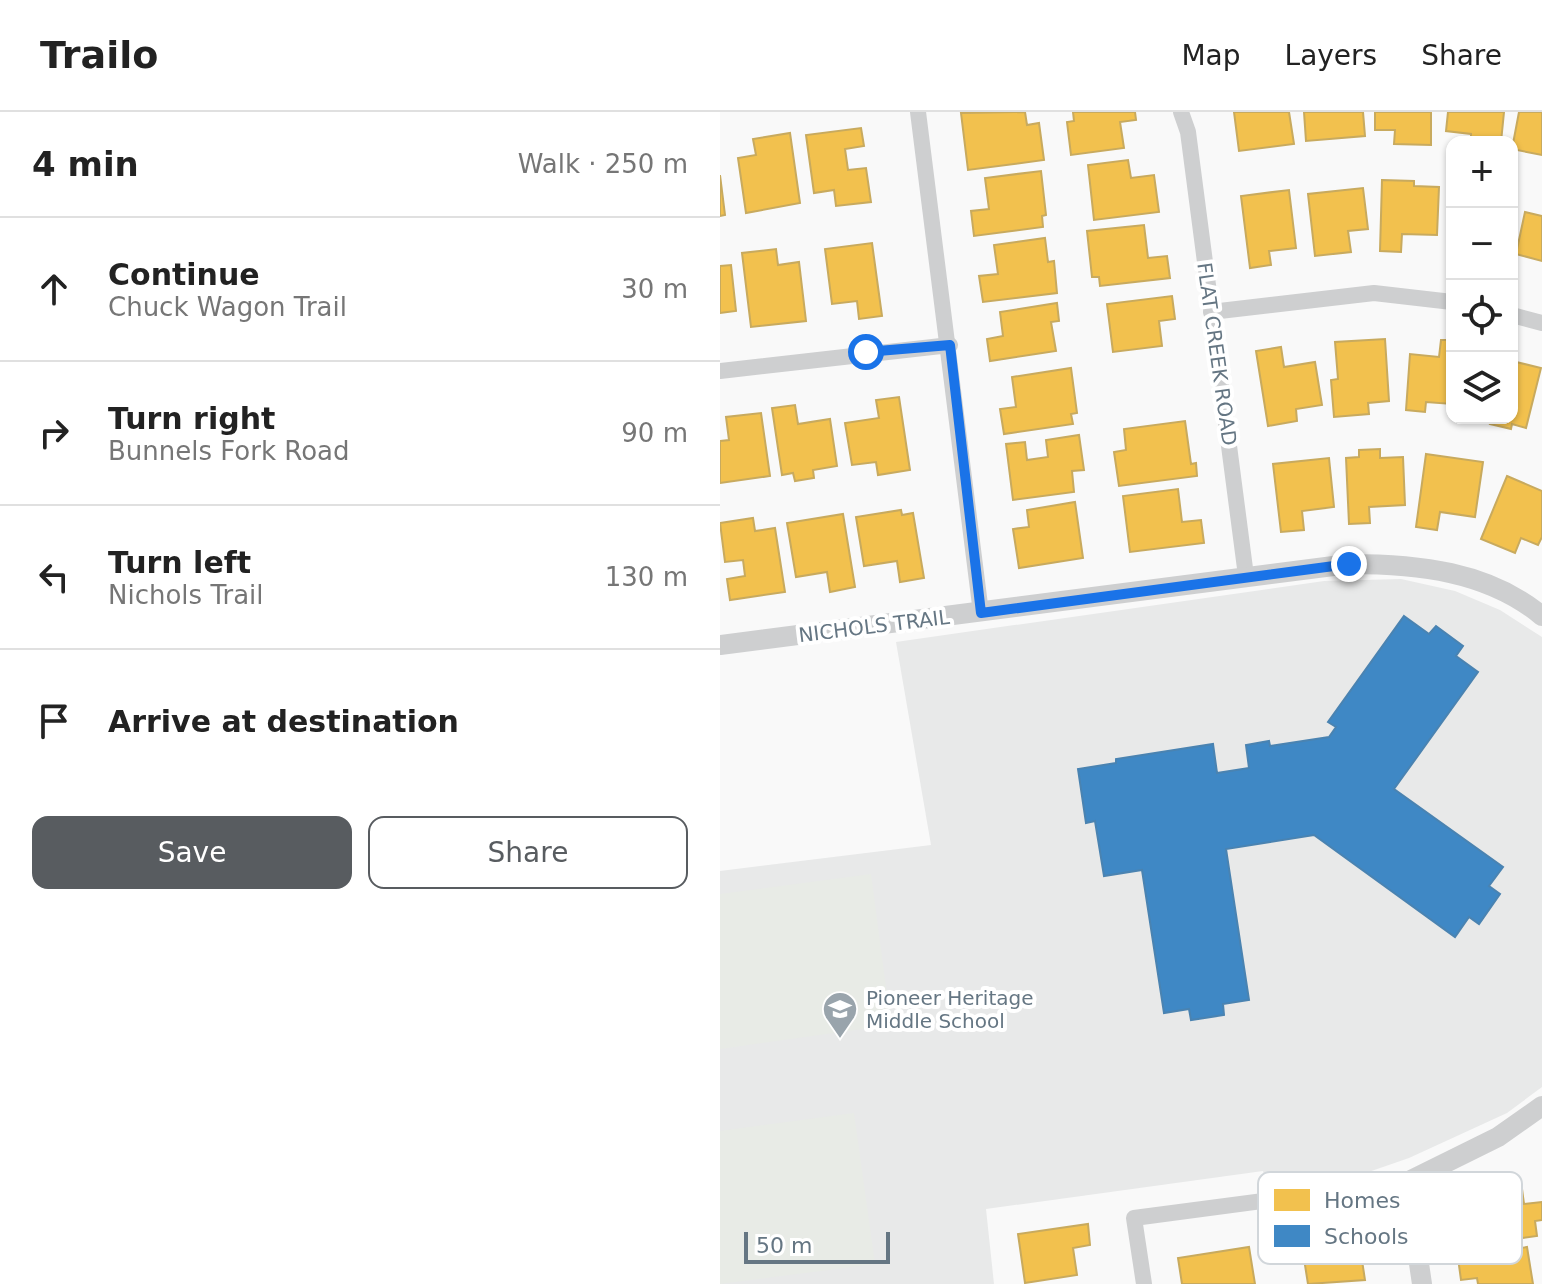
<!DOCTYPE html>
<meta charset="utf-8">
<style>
:root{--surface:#fff;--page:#f6f6f6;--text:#222;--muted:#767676;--line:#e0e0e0;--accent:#585c60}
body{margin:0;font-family:"DejaVu Sans",sans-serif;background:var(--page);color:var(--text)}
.controls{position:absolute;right:24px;top:24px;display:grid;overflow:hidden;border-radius:16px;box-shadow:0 2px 6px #0004}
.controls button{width:72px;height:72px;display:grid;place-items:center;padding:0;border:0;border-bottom:2px solid var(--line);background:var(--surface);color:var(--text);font:40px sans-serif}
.scale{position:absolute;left:24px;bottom:20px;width:146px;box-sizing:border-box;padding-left:8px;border:4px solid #657683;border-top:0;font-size:22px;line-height:28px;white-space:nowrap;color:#657683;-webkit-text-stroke:6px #fff;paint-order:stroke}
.stop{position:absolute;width:24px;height:24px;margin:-18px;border:6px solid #1a73e8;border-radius:50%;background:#fff}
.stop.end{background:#1a73e8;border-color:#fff;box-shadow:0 2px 8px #0008}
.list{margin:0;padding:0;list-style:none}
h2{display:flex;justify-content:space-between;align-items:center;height:104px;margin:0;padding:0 32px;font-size:34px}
h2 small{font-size:26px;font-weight:400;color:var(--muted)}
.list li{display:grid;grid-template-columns:52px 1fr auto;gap:24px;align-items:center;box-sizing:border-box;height:144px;padding:0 32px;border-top:2px solid var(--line)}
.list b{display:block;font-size:30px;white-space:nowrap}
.list p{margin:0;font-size:26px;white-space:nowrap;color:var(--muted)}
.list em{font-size:26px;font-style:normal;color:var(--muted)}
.actions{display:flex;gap:16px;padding:24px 32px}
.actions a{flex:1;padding:18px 0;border:2px solid var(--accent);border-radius:16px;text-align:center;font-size:28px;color:var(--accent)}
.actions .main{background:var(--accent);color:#fff}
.icon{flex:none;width:44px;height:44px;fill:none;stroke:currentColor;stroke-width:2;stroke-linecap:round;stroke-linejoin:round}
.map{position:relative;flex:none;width:822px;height:1172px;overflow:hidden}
header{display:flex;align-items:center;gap:48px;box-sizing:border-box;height:112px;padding:0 40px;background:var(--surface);border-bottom:2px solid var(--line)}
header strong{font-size:38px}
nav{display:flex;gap:44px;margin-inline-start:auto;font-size:28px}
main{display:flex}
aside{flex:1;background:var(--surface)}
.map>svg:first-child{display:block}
.built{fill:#e8e9e9}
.green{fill:#e8ebe6}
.homes{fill:#f2c14e;stroke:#c8aa5e;stroke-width:2}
.schools{fill:#3f88c5;stroke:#4a83b1;stroke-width:2}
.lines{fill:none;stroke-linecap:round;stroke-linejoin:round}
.minor{stroke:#cecfd0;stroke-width:16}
.tertiary{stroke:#cecfd0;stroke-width:20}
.route{stroke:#1a73e8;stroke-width:10}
.labels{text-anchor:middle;stroke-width:8;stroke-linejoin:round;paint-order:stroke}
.street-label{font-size:20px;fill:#657683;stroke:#fff}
.poi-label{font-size:20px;fill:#657683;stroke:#fff;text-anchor:start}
.key{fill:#fff;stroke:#d1d6da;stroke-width:2}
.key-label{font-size:22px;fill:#657683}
</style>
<header>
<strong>Trailo</strong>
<nav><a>Map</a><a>Layers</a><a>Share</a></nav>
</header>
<main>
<aside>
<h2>4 min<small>Walk · 250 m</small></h2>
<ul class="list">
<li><svg class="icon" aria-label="ahead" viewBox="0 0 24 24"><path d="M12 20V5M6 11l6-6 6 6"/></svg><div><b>Continue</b><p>Chuck Wagon Trail</p></div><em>30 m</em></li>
<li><svg class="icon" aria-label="right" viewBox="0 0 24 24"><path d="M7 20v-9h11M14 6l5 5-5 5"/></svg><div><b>Turn right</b><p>Bunnels Fork Road</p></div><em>90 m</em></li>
<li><svg class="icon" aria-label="left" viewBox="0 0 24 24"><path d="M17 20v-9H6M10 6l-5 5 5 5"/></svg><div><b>Turn left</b><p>Nichols Trail</p></div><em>130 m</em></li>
<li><svg class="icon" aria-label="arrive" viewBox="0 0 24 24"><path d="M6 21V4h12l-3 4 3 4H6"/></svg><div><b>Arrive at destination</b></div></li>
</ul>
<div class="actions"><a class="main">Save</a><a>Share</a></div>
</aside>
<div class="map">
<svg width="822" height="1172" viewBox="0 0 822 1172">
<rect width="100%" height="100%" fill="#f9f9f9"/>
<path class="built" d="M681 467 735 479 780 498 822 525V975L787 1001 689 1046 637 1064 546 1075 543 1059 266 1097 274 1172H0V759L211 733 176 530 604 469Z"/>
<g class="green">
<path d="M151 762 171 913 0 937V782Z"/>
<path d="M134 1001 155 1152 0 1172V1019Z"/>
</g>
<g class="homes">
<path d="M305 0 307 13 319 11 324 48 248 58 241 1Z"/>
<path d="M353 0H415L416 8 400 10 404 36 351 43 347 10 354 9Z"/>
<path d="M514 0H569L574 32 519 39Z"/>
<path d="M584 0H643L645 24 586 29Z"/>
<path d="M655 0H711V33L674 32 675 18H655Z"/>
<path d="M728 0H784L781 30H751V22L726 19Z"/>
<path d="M799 0H822V43L792 37Z"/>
<path d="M141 16 144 34 125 37 128 58 146 56 151 90 116 94 114 78 94 81 86 23Z"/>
<path d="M70 21 80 91 26 101 18 46 36 43 33 27Z"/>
<path d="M408 48 411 66 434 63 439 100 374 108 368 53Z"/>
<path d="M321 59 326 103 322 104 323 115 254 124 251 99 269 97 265 66Z"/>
<path d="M0 63 5 103 0 104Z"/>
<path d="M662 68 694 69V74L719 75 717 123 682 122 681 140 660 139Z"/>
<path d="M643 76 648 117 628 119 631 140 595 144 588 82Z"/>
<path d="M569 78 576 136 549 139 551 153 530 156 521 84Z"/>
<path d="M805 100 822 104V149L796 142Z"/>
<path d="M424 113 428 146 447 144 450 166 380 174 379 165H372L367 119Z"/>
<path d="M325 126 328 150 334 149 337 181 263 190 259 164 278 162 274 133Z"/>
<path d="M152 131 162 204 139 207 137 189 112 192 105 137Z"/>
<path d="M56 137 58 153 79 150 86 209 31 215 22 141Z"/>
<path d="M11 153 16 199 0 201V154Z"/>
<path d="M452 184 455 207 439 209 442 234 393 240 387 192Z"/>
<path d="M337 191 339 209 331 210 336 239 270 249 267 227 283 224 280 200Z"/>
<path d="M665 227 669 289 648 291 649 302 614 305 611 268 618 267 615 230Z"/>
<path d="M721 228H732V292L706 290 705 300 686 298 690 242 719 245Z"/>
<path d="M561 235 564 255 595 250 602 293 576 297 577 309 548 314 536 239Z"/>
<path d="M792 249 821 256 806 316 792 312 791 317 770 312 772 306H792Z"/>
<path d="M351 256 357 301 351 302 353 312 284 322 280 297 296 295 292 265Z"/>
<path d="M179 285 190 358 158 363 156 350 132 353 125 311 159 306 156 288Z"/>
<path d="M75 293 78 312 110 307 117 354 93 358 94 366 75 369 73 361 62 363 52 296Z"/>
<path d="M41 301 50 364 0 371V329L9 328 6 305Z"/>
<path d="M465 309 471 352 476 351 477 364 399 374 394 340 406 338 404 317Z"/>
<path d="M359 323 364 358 352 359 354 380 293 388 286 332 305 330 307 348 328 345 326 328Z"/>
<path d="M660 337V346L683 345 685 393 649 395 650 411 629 412 626 346 639 345V338Z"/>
<path d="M706 342 763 350 755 405 720 400 717 418 696 415Z"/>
<path d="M609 346 614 395 582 399 584 418 561 420 553 352Z"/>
<path d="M787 364 822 379V425L818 433 801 426 795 441 761 427Z"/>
<path d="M458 377 462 410 481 408 484 431 410 440 403 384Z"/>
<path d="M355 390 363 446 299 456 293 417 309 415 307 398Z"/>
<path d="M181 398 182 403 193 401 204 466 180 470 177 449 144 454 136 405Z"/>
<path d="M123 402 135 475 110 480 107 460 76 465 67 411Z"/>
<path d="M33 406 35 419 55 416 65 480 10 488 7 467 25 464 23 448 5 450 0 411Z"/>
<path d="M802 1077 804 1092 822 1090V1108L815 1109 817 1124 760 1132 757 1109 745 1111 741 1085Z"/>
<path d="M368 1112 370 1133 353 1136 357 1163 305 1171 298 1122Z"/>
<path d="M655 1117 658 1139 641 1142 645 1168 588 1172 581 1128Z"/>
<path d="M529 1135 535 1172H462L458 1146Z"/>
<path d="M807 1135 813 1172H758L757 1166 741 1168 738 1146Z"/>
</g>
<path class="schools" d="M684 504 709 522 716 514 743 534 736 544 758 560 674 677 783 755 769 774 780 782 759 812 749 805 735 825 594 723 506 737 529 888 503 892 504 903 471 908 469 897 444 901 422 758 384 764 375 709 366 711 358 657 396 651V647L493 632 497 661 529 656 526 633 549 629 550 634 609 625 616 615 608 610Z"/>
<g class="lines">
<g class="minor">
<path d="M198 0 261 501"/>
<path d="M461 0 468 20 526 464"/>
<path d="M491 200 654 181 732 190"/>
<path d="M792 203 822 211"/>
<path d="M0 259 230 233"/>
<path d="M424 1172 414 1106 687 1070"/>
</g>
<g class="tertiary">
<path d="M0 533 629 452C697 452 768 459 822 504"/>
<path d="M702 1172 687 1070 778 1025 822 994"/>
</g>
</g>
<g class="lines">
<path class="route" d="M146 240 230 233 261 501 629 452"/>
</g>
<defs>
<g id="school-pin" transform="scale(1.8)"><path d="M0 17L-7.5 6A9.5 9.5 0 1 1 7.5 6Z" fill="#99a4ac" stroke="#fff"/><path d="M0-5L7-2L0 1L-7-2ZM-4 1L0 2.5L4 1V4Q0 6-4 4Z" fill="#fff"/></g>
</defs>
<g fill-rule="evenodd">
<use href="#school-pin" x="120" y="897"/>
</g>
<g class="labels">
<g class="street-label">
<text transform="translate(497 242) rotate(82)" y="7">FLAT CREEK ROAD</text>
<text transform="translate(154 514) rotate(-7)" y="7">NICHOLS TRAIL</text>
</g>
<g class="poi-label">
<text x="146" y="893">Pioneer Heritage<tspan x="146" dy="23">Middle School</tspan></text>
</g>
</g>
<rect x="538" y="1060" width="264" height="92" rx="12" class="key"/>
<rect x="554" y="1077" width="36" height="22" fill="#f2c14e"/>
<rect x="554" y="1113" width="36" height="22" fill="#3f88c5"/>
<g class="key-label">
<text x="604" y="1096">Homes</text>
<text x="604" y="1132">Schools</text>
</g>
</svg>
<div class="controls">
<button>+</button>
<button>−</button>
<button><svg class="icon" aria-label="locate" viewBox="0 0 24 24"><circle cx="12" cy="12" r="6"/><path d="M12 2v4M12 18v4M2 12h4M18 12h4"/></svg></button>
<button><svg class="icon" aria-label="layers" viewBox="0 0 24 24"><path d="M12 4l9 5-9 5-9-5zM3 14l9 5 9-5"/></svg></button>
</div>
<div class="scale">50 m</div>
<div class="stop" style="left:146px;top:240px"></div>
<div class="stop end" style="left:629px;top:452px"></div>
</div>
</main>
